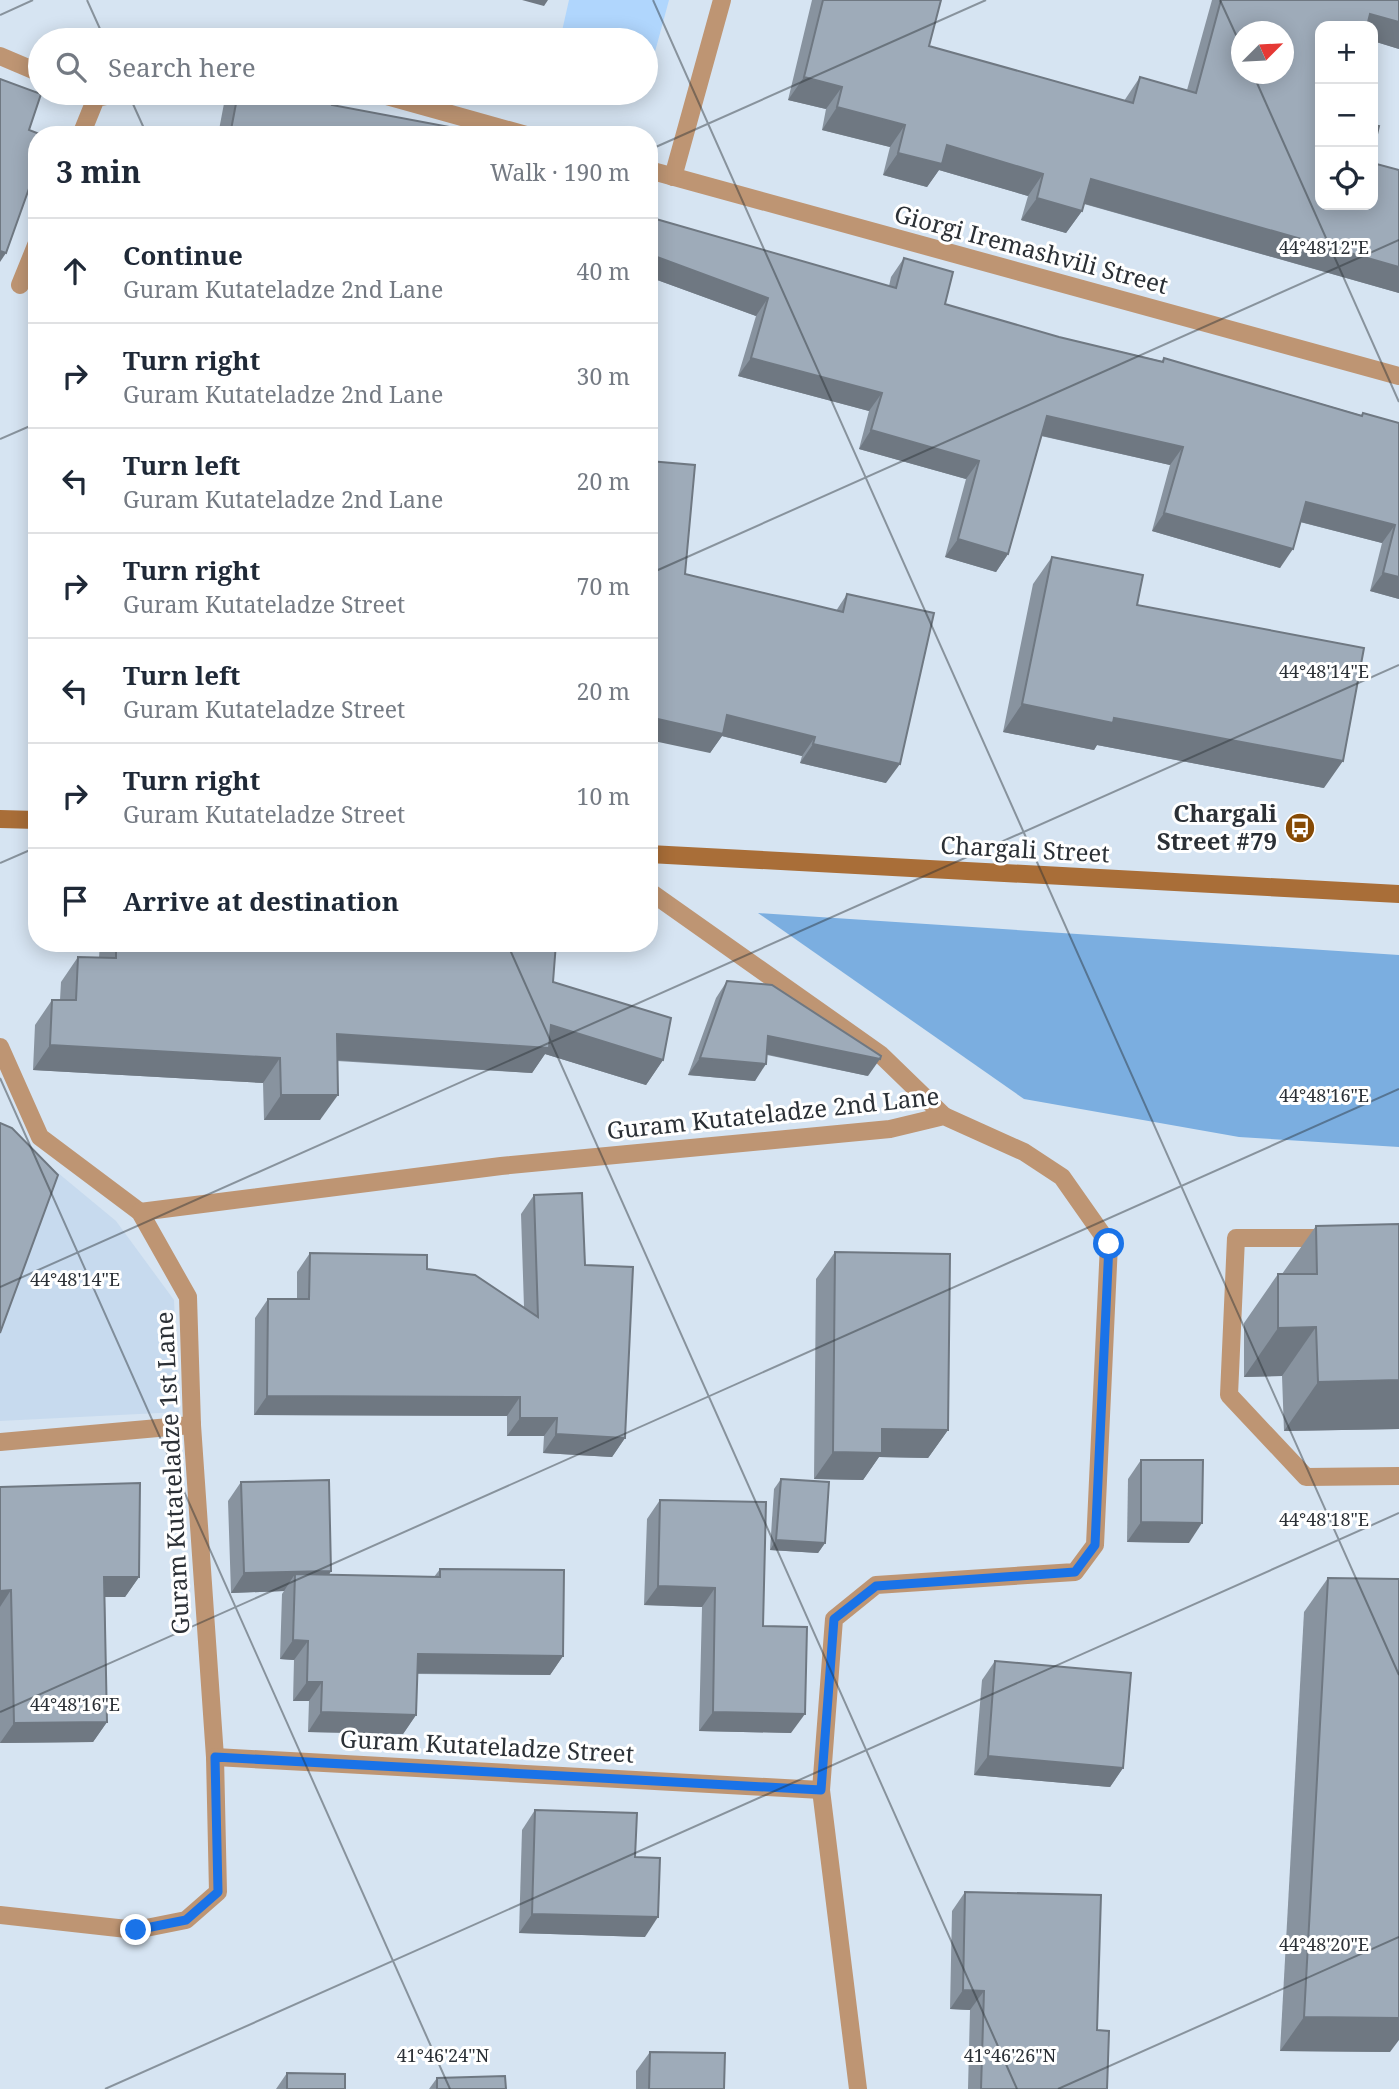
<!DOCTYPE html>
<meta charset="utf-8">
<style>
:root{--surface:#fff;--page:#f2f2f3;--text:#1f2937;--muted:#747a83;--line:#e0e1e3}
body{margin:0;font-family:"Noto Serif",serif;background:var(--page);color:var(--text)}
.controls{position:absolute;right:21px;top:21px;display:grid;overflow:hidden;border-radius:14px;box-shadow:0 4px 18px #0003}
.controls button{width:63px;height:63px;display:grid;place-items:center;padding:0;border:0;border-bottom:2px solid var(--line);background:var(--surface);color:var(--text);font:35px sans-serif}
.compass{position:absolute;left:1231px;top:21px;width:63px;height:63px;border-radius:50%;background:var(--surface);box-shadow:0 4px 18px #0003;rotate:66deg}
.stop{position:absolute;width:21px;height:21px;margin:-16px;border:5px solid #1a73e8;border-radius:50%;background:#fff}
.stop.end{background:#1a73e8;border-color:#fff;box-shadow:0 2px 7px #0008}
.list{margin:0;padding:0;list-style:none}
h2{display:flex;justify-content:space-between;align-items:center;height:91px;margin:0;padding:0 28px;font-size:30px}
h2 small{font-size:23px;font-weight:400;color:var(--muted)}
.list li{display:grid;grid-template-columns:46px 1fr auto;gap:21px;align-items:center;box-sizing:border-box;height:105px;padding:0 28px;border-top:2px solid var(--line)}
.list b{display:block;font-size:26px;white-space:nowrap}
.list p{margin:0;font-size:23px;white-space:nowrap;color:var(--muted)}
.list em{font-size:23px;font-style:normal;color:var(--muted)}
.icon{flex:none;width:38px;height:38px;fill:none;stroke:currentColor;stroke-width:2;stroke-linecap:round;stroke-linejoin:round}
.map{position:relative;flex:none;width:1399px;height:2089px;overflow:hidden}
.search{position:absolute;background:var(--surface);box-shadow:0 4px 18px #0003;left:28px;top:28px;width:630px;height:77px;display:flex;align-items:center;gap:18px;box-sizing:border-box;padding:0 24px;border-radius:38px;color:var(--muted);font-size:26px}
.panel{position:absolute;background:var(--surface);box-shadow:0 4px 18px #0003;left:28px;top:126px;width:630px;height:826px;border-radius:28px}
.map>svg:first-child{display:block}
.built{fill:#c7daee}
.green{fill:#b0d6fd}
.forest{fill:#7baee0}
.lines{fill:none;stroke-linecap:round;stroke-linejoin:round}
.lane{stroke:#be9573;stroke-width:18}
.street{stroke:#be9573;stroke-width:18}
.secondary{stroke:#a96e38;stroke-width:18}
.wall{fill:#88939f}
.shaded-wall{fill:#6f7882}
.building{fill:#9eabb9;stroke:#6f7882;stroke-width:2;fill-rule:evenodd}
.route{stroke:#1a73e8;stroke-width:9}
.ticks{fill:none;stroke:#2b3036;stroke-width:2;stroke-opacity:0.45}
.labels{text-anchor:middle;stroke-width:6;stroke-linejoin:round;paint-order:stroke}
.street-label{font-size:24px;fill:#2b3036;stroke:#fff}
.poi-label{font-size:24px;font-weight:bold;fill:#2b3036;stroke:#fff;text-anchor:end}
.ticks-label{font-size:18px;text-anchor:middle;fill:#2b3036;stroke:#fff;stroke-width:6;stroke-linejoin:round;paint-order:stroke}
</style>
<div class="map">
<svg width="1399" height="2089" viewBox="0 0 1399 2089">
<rect width="100%" height="100%" fill="#d6e4f2"/>
<path class="built" d="M0 1125 116 1221 174 1300 179 1412 0 1421Z"/>
<path class="green" d="M569 0H669L646 85V40H560Z"/>
<path class="forest" d="M758 913 1399 955V1147L1239 1137 1024 1099Z"/>
<g class="lines">
<g class="lane">
<path d="M0 56 40 73"/>
<path d="M81 135 96 98 123 93"/>
<path d="M20 285 37 243"/>
<path d="M1331 1238H1236L1229 1395 1306 1477 1399 1476"/>
<path d="M0 1442 192 1425"/>
</g>
<g class="street">
<path d="M376 93 526 135"/>
<path d="M649 170 1399 376"/>
<path d="M673 177 722 0"/>
<path d="M649 891 880 1054 944 1116"/>
<path d="M0 1047 40 1137 140 1212 188 1297 192 1425 215 1757 218 1892 186 1920 136 1930 0 1915"/>
<path d="M140 1212 501 1166 890 1129 944 1116 1024 1152 1062 1177 1109 1244 1095 1545 1075 1572 876 1585 834 1619 821 1790 858 2089"/>
<path d="M215 1757 821 1790"/>
</g>
<g class="secondary">
<path d="M0 819 37 820"/>
<path d="M649 854 1399 894"/>
</g>
</g>
<g class="wall">
<path d="M812 0H941L929 46 1124 101 1140 77 1187 90 1212 0H1399V49L1373 41V26H1320V205L1399 170V293L1084 204 1082 211 1066 233 1021 220 1028 196 939 170 927 187 883 175 890 147 822 130 826 109 788 100Z"/>
<path d="M226 93H334L332 105 492 135H218Z"/>
<path d="M904 258 945 304 1059 337 1162 361 1164 358 1361 415 1363 413 1399 423V599L1370 591 1382 543 1300 522 1280 568 1152 531 1170 465 1041 436 1008 554 996 572 945 557 966 479 859 449 869 411 738 376 756 316 649 277 889 286 891 277Z"/>
<path d="M1052 557 1137 605 1324 788 1097 745 1094 750 1003 732 1033 584Z"/>
<path d="M685 574 836 611 847 594 886 783 800 763 802 756 722 736 710 753Z"/>
<path d="M100 943H556L553 982 663 1060 646 1085 545 1054 532 1073 337 1061 320 1120H264L263 1083 33 1070 35 1025 52 1000H60L61 982 78 957 99 958Z"/>
<path d="M727 981 868 1076 767 1055 755 1081 688 1075 716 998Z"/>
<path d="M534 1195 585 1265 625 1438 612 1457 543 1453 544 1436H507V1416L254 1415 255 1318 268 1299H297V1272L310 1253 427 1269 524 1307 521 1214Z"/>
<path d="M1316 1226 1399 1429 1284 1431 1282 1376 1244 1377V1323L1278 1274H1282Z"/>
<path d="M835 1252 948 1430 928 1458 879 1457 863 1480 814 1479 816 1279Z"/>
<path d="M1141 1460 1189 1543 1127 1542 1128 1479Z"/>
<path d="M781 1479 825 1543 818 1553 770 1550 774 1489Z"/>
<path d="M241 1482 331 1571 329 1575 434 1577 440 1569 563 1656 550 1675 417 1674 416 1715 403 1734 308 1732 309 1701H293L294 1660 280 1659 282 1594 284 1591 231 1593 228 1501Z"/>
<path d="M0 1487 139 1577 125 1597H105L107 1722 93 1742 0 1743Z"/>
<path d="M660 1500 763 1626 791 1733 699 1731 702 1607 644 1605 647 1519Z"/>
<path d="M1328 1578 1390 2052 1280 2051 1304 1612Z"/>
<path d="M995 1661 1123 1768 1110 1787 974 1775 982 1680Z"/>
<path d="M535 1810 635 1857 645 1937 519 1933 522 1830Z"/>
<path d="M965 1892 1097 2030 1107 2089H968L970 2010 950 2009 952 1911Z"/>
<path d="M650 2052 724 2089H636V2071Z"/>
<path d="M287 2073 345 2089H276Z"/>
<path d="M437 2078 506 2089H429Z"/>
</g>
<g class="shaded-wall">
<path d="M522 0H548L544 6Z"/>
<path d="M1370 14 1399 22V49L1373 41V26H1362Z"/>
<path d="M804 77 842 87 826 109 788 100Z"/>
<path d="M837 107 905 125 890 147 822 130Z"/>
<path d="M947 145 1043 174 1028 196 939 170 927 187 883 175 898 153Z"/>
<path d="M1091 179 1399 267V293L1075 201Z"/>
<path d="M1037 198 1082 211 1066 233 1021 220Z"/>
<path d="M0 251 6 253 0 262Z"/>
<path d="M649 254 768 298 756 316 649 277Z"/>
<path d="M751 358 882 393 869 411 738 376Z"/>
<path d="M1047 416 1183 447 1170 465 1034 434Z"/>
<path d="M871 430 979 461 966 479 859 449Z"/>
<path d="M1306 502 1395 525 1382 543 1293 520Z"/>
<path d="M1164 513 1293 549 1280 568 1152 531Z"/>
<path d="M958 539 1008 554 996 572 945 557Z"/>
<path d="M1383 573 1399 577V599L1370 591Z"/>
<path d="M1022 704 1114 718 1343 761 1324 788 1097 745 1094 750 1003 732Z"/>
<path d="M727 715 815 737 802 756 722 736 710 753 649 740V717Z"/>
<path d="M813 744 900 764 886 783 800 763Z"/>
<path d="M551 1025 663 1060 646 1085 545 1054 532 1073 319 1059 337 1034Z"/>
<path d="M768 1036 880 1059 868 1076 756 1052Z"/>
<path d="M50 1045 280 1058 263 1083 33 1070Z"/>
<path d="M700 1058 766 1064 755 1081 688 1075Z"/>
<path d="M281 1095H338L320 1120H264Z"/>
<path d="M1316 1327 1282 1376 1244 1377 1278 1328Z"/>
<path d="M1399 1380V1429L1284 1431 1318 1382Z"/>
<path d="M267 1396 520 1397 507 1416 254 1415Z"/>
<path d="M520 1418H557L544 1436H507Z"/>
<path d="M882 1429 948 1430 928 1458 879 1457 863 1480 814 1479 833 1452Z"/>
<path d="M556 1434 625 1438 612 1457 543 1453Z"/>
<path d="M1141 1522 1202 1523 1189 1543 1127 1542Z"/>
<path d="M776 1540 825 1543 818 1553 770 1550Z"/>
<path d="M331 1571 318 1591 295 1574 284 1591 231 1593 244 1573Z"/>
<path d="M104 1577H139L125 1597H90Z"/>
<path d="M658 1586 715 1588 702 1607 644 1605Z"/>
<path d="M11 1590 0 1607V1591Z"/>
<path d="M293 1640 308 1641 294 1660 280 1659Z"/>
<path d="M418 1654 563 1656 550 1675 405 1673Z"/>
<path d="M307 1682H322L309 1701H293Z"/>
<path d="M321 1712 416 1715 403 1734 308 1732Z"/>
<path d="M713 1712 805 1714 791 1733 699 1731Z"/>
<path d="M107 1722 93 1742 0 1743 14 1723Z"/>
<path d="M988 1756 1123 1768 1110 1787 974 1775Z"/>
<path d="M532 1914 658 1917 645 1937 519 1933Z"/>
<path d="M963 1990 984 1991 970 2010 950 2009Z"/>
<path d="M1304 2017 1399 2018V2040L1390 2052 1280 2051Z"/>
</g>
<g class="building">
<path d="M823 0H941L929 46 1133 103 1140 77 1196 93 1221 0H1399V22L1370 14 1367 26H1320V205H1373V163L1399 170V267L1091 179 1082 211 1037 198 1043 174 947 145 942 164 898 153 905 125 837 107 842 87 804 77ZM1242 32H1284V74H1242Z"/>
<path d="M0 79 41 94 29 130 42 135H37V166L6 253 0 251Z"/>
<path d="M238 93H334L332 105 492 135H230Z"/>
<path d="M1373 125 1379 126 1373 151Z"/>
<path d="M649 217 896 288 904 258 953 272 945 304 1059 337 1163 362 1164 358 1362 416 1363 413 1399 423V577L1383 573 1395 525 1306 502 1293 549 1164 513 1183 447 1047 416 1008 554 958 539 979 461 871 430 882 393 751 358 768 298 649 254Z"/>
<path d="M649 461 695 465 685 574 843 612 847 594 934 613 900 764 813 744 815 737 727 715 723 734 649 717Z"/>
<path d="M1052 557 1143 575 1137 605 1364 648 1343 761 1114 718 1113 723 1022 704Z"/>
<path d="M116 943H556L553 982 671 1018 663 1060 551 1025 549 1048 337 1034 338 1095H281L280 1058 50 1045 52 1000H76L78 957 116 958Z"/>
<path d="M727 981 772 985 881 1056 880 1059 768 1036 766 1064 700 1058Z"/>
<path d="M0 1123 12 1128 58 1175 0 1333Z"/>
<path d="M582 1193 585 1265 633 1267 625 1438 556 1434 557 1418H520V1397L267 1396 268 1299H309L310 1253 427 1255V1269L475 1275 538 1317 534 1195Z"/>
<path d="M1399 1224V1380L1318 1382 1316 1327 1278 1328V1274H1317L1316 1226Z"/>
<path d="M835 1252 950 1254 948 1430 882 1429V1453L833 1452Z"/>
<path d="M1141 1460H1203L1202 1523 1141 1522Z"/>
<path d="M781 1479 829 1482 825 1543 776 1540Z"/>
<path d="M329 1480 331 1571 244 1573 241 1482Z"/>
<path d="M140 1483 139 1577H104L107 1722 14 1723 11 1590 0 1591V1487Z"/>
<path d="M660 1500 766 1502 763 1626 807 1627 805 1714 713 1712 715 1588 658 1586Z"/>
<path d="M440 1569 564 1570 563 1656 418 1654 416 1715 321 1712 322 1682H307L308 1641 293 1640 295 1574 440 1577Z"/>
<path d="M1328 1578 1399 1579V2018L1304 2017Z"/>
<path d="M995 1661 1131 1673 1123 1768 988 1756Z"/>
<path d="M535 1810 637 1813 635 1857 660 1858 658 1917 532 1914Z"/>
<path d="M965 1892 1101 1895 1097 2030 1109 2031 1107 2089H981L984 1991 963 1990Z"/>
<path d="M650 2052 725 2053 724 2089H649Z"/>
<path d="M287 2073 345 2074V2089H287Z"/>
<path d="M505 2076 506 2089H437V2078Z"/>
</g>
<g class="lines">
<path class="route" d="M136 1930 186 1920 218 1892 215 1757 821 1790 834 1619 876 1586 1075 1572 1095 1545 1109 1244"/>
</g>
<path class="ticks" d="M87 0 105 40M653 0 1399 1675M1220 0 1242 48M0 15 33 0M1253 74 1399 402M128 93 147 135M649 150 986 0M0 439 37 423M649 574 1399 240M0 863 37 847M507 943 1017 2089M0 1078 450 2089M0 1287 1399 665M0 1712 1399 1089M105 2089 1399 1513M1058 2089 1399 1937"/>
<defs>
<g id="bus-disc" transform="scale(1.575)"><circle r="9.5" fill="#864a05" stroke="#fff"/><path d="M-5-6H5V4H4V6H2V4H-2V6H-4V4H-5ZM-3.5-4V0h7V-4ZM-3.5 1.2v1.5H-2V1.2ZM2 1.2v1.5H3.5V1.2Z" fill="#fff"/></g>
</defs>
<g fill-rule="evenodd">
<use href="#bus-disc" x="1300" y="828"/>
</g>
<g class="labels">
<g class="street-label">
<text transform="translate(1031 250) rotate(15)" y="8">Giorgi Iremashvili Street</text>
<text transform="translate(1025 850) rotate(3)" y="8">Chargali Street</text>
<text transform="translate(773 1114) rotate(-6)" y="8">Guram Kutateladze 2nd Lane</text>
<text transform="translate(173 1473) rotate(-93)" y="8">Guram Kutateladze 1st Lane</text>
<text transform="translate(487 1747) rotate(3)" y="8">Guram Kutateladze Street</text>
</g>
<g class="poi-label">
<text x="1277" y="822">Chargali<tspan x="1277" dy="28">Street #79</tspan></text>
</g>
</g>
<g class="ticks-label">
<text x="1324" y="254">44°48'12"E</text>
<text x="1324" y="678">44°48'14"E</text>
<text x="1324" y="1102">44°48'16"E</text>
<text x="75" y="1286">44°48'14"E</text>
<text x="1324" y="1526">44°48'18"E</text>
<text x="75" y="1711">44°48'16"E</text>
<text x="1324" y="1951">44°48'20"E</text>
<text x="443" y="2062">41°46'24"N</text>
<text x="1010" y="2062">41°46'26"N</text>
</g>
</svg>
<div class="controls">
<button>+</button>
<button>−</button>
<button><svg class="icon" aria-label="locate" viewBox="0 0 24 24"><circle cx="12" cy="12" r="6"/><path d="M12 2v4M12 18v4M2 12h4M18 12h4"/></svg></button>
</div>
<svg class="compass" viewBox="-18 -18 36 36"><path d="M0-13l5 13h-10z" fill="#e53935"/><path d="M0 13l5-13h-10z" fill="#747a83"/></svg>
<div class="stop" style="left:1109px;top:1244px"></div>
<div class="stop end" style="left:136px;top:1930px"></div>
<div class="search"><svg class="icon" aria-label="search" viewBox="0 0 24 24"><circle cx="10" cy="10" r="6"/><path d="M15 15l6 6"/></svg>Search here</div>
<section class="panel">
<h2>3 min<small>Walk · 190 m</small></h2>
<ul class="list">
<li><svg class="icon" aria-label="ahead" viewBox="0 0 24 24"><path d="M12 20V5M6 11l6-6 6 6"/></svg><div><b>Continue</b><p>Guram Kutateladze 2nd Lane</p></div><em>40 m</em></li>
<li><svg class="icon" aria-label="right" viewBox="0 0 24 24"><path d="M7 20v-9h11M14 6l5 5-5 5"/></svg><div><b>Turn right</b><p>Guram Kutateladze 2nd Lane</p></div><em>30 m</em></li>
<li><svg class="icon" aria-label="left" viewBox="0 0 24 24"><path d="M17 20v-9H6M10 6l-5 5 5 5"/></svg><div><b>Turn left</b><p>Guram Kutateladze 2nd Lane</p></div><em>20 m</em></li>
<li><svg class="icon" aria-label="right" viewBox="0 0 24 24"><path d="M7 20v-9h11M14 6l5 5-5 5"/></svg><div><b>Turn right</b><p>Guram Kutateladze Street</p></div><em>70 m</em></li>
<li><svg class="icon" aria-label="left" viewBox="0 0 24 24"><path d="M17 20v-9H6M10 6l-5 5 5 5"/></svg><div><b>Turn left</b><p>Guram Kutateladze Street</p></div><em>20 m</em></li>
<li><svg class="icon" aria-label="right" viewBox="0 0 24 24"><path d="M7 20v-9h11M14 6l5 5-5 5"/></svg><div><b>Turn right</b><p>Guram Kutateladze Street</p></div><em>10 m</em></li>
<li><svg class="icon" aria-label="arrive" viewBox="0 0 24 24"><path d="M6 21V4h12l-3 4 3 4H6"/></svg><div><b>Arrive at destination</b></div></li>
</ul>
</section>
</div>
